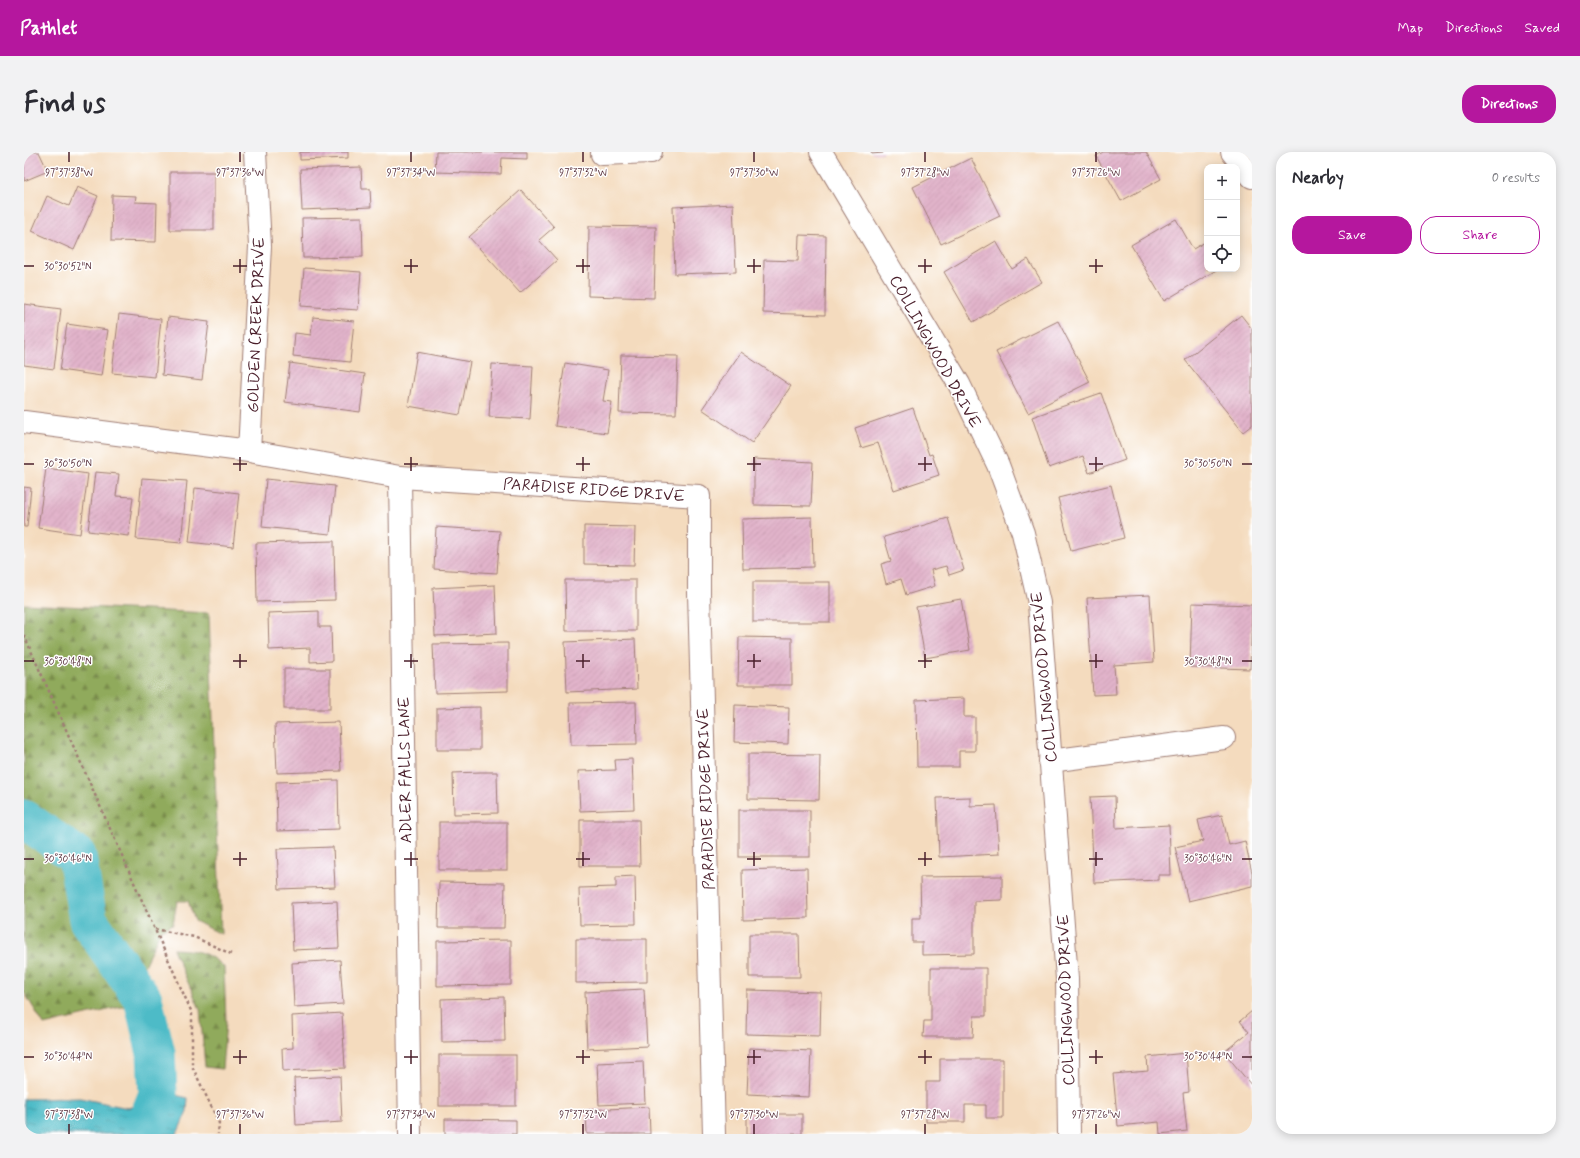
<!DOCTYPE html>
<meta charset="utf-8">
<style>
:root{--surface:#fff;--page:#f2f2f3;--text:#2b2b33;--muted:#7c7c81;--line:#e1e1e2;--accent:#b5179e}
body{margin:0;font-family:Mynerve,sans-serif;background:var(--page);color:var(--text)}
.controls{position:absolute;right:12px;top:12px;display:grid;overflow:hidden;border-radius:8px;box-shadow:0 2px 10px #0003}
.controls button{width:36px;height:36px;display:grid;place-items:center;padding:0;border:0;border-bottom:1px solid var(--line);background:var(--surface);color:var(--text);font:20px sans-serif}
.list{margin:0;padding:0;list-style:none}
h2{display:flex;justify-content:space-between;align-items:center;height:52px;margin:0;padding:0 16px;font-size:17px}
h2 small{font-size:13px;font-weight:400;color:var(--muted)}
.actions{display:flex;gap:8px;padding:12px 16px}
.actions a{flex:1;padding:9px 0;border:1px solid var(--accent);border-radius:16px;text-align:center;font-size:14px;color:var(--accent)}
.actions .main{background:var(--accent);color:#fff}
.icon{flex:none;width:22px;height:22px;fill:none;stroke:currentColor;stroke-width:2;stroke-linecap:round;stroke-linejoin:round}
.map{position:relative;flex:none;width:1228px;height:982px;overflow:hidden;border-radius:16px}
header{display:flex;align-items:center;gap:24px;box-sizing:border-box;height:56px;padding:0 20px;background:var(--accent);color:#fff}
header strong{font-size:19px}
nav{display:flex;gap:22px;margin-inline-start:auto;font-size:14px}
.intro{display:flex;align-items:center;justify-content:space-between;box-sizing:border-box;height:96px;padding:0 24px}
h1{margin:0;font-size:28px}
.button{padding:10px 18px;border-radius:16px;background:var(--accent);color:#fff;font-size:14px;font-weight:700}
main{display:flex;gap:24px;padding:0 24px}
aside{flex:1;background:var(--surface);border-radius:16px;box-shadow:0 2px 10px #0003}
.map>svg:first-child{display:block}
.forest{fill:url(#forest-firs);stroke:#6d6443}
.water{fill:url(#water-ripples);stroke:#4c6d79}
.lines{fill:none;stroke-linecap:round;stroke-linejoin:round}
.river{stroke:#4ebbc7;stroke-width:39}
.building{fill:url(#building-hatch)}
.street-casing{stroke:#9f7d74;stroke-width:24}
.path{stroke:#9f7d74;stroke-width:2.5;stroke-dasharray:3 3;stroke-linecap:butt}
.street{stroke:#fff;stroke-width:22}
.ticks{fill:none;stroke:#4a1f2b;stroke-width:1.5}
.labels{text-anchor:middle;stroke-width:3;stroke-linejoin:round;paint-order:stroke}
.street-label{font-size:16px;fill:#4a1f2b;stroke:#fff}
.ticks-label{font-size:10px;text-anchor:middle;fill:#4a1f2b;stroke:#fff;stroke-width:3;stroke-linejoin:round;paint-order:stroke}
</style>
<header>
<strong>Pathlet</strong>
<nav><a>Map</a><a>Directions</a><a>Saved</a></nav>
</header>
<div class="intro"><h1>Find us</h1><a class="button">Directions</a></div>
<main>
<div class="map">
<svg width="1228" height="982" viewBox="0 0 1228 982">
<defs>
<pattern id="forest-firs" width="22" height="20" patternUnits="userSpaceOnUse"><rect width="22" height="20" fill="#90aa5b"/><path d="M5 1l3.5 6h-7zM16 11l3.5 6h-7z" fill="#788a4b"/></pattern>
<pattern id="water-ripples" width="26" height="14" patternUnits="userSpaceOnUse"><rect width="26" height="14" fill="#4ebbc7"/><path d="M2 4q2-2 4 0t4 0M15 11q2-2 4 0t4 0" fill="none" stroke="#4397a2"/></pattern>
<pattern id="building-hatch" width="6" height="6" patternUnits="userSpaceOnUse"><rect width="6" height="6" fill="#e2b4cb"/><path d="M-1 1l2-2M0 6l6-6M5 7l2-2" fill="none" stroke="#c39aae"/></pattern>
</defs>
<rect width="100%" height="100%" fill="#fff"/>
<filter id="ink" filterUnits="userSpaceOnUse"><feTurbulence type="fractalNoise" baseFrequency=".025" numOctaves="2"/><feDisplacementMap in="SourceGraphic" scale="8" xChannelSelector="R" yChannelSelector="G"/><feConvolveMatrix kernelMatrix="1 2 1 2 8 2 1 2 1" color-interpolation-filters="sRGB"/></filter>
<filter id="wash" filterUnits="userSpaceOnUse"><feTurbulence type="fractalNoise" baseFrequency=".012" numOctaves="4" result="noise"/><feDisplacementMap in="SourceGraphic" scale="16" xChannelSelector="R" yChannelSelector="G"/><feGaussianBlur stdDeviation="0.9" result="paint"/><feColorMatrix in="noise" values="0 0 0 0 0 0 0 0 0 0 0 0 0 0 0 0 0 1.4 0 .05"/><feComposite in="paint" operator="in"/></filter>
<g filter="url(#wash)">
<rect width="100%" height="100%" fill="#f4dbbe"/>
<g class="forest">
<path d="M0 452 185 461 197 782 171 769 164 749H153L149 772 137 778 101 854 20 873 0 840Z"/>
<path d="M149 797C172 798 182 799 200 815L202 870 198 917 181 915 176 857Z"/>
</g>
<path class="water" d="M147 942 164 946 163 959 153 982H0V947L56 946 104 956 110 954 128 944Z"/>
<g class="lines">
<path class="river" d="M0 667 53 704 64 768 119 847 132 901 134 942 118 982"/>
</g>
<g id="blocks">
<g class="building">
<path d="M0 0H15L24 19 0 29Z"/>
<path d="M276 0H324V6L276 8Z"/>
<path d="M412 0H503V7L478 6 477 22 411 20Z"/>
<path d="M847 0H859V1L848 2Z"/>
<path d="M1079 0H1122L1137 27 1097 49 1072 4Z"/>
<path d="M947 6 976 64 917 92 889 35Z"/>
<path d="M337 15 338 37H346L347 55 278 58 276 17Z"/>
<rect x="146" y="20" width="44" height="58"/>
<path d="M53 35 74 44 50 98 8 79 23 44 45 54Z"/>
<path d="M497 38 530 75 515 88 533 108 496 141 445 85Z"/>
<path d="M88 43 112 44 111 50 133 51 132 90 87 89Z"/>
<path d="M709 52 712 120 651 122 649 55Z"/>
<path d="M338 65 339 105 279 106 278 66Z"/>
<path d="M1152 67 1169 97 1183 89V117H1194L1140 149 1107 93Z"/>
<path d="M565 74 632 75 630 146 564 144Z"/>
<path d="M775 83 802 84 801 163 739 161 740 108 774 109Z"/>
<path d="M972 89 988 117 1004 107 1018 130 949 170 920 120Z"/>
<path d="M280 116 337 120 334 158 277 154Z"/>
<path d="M0 152 37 157 30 217 0 213Z"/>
<path d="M95 162 137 167 131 225 88 221Z"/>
<path d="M1217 163 1228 177V273L1219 280 1161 208Z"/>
<path d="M144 165 185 170 178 228 138 223Z"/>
<path d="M289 165 330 169 326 210 269 204 271 181 287 183Z"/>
<path d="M1034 169 1066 230 1004 261 972 200Z"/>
<path d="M43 172 84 178 77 224 36 218Z"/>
<path d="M393 200 446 210 436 263 384 254Z"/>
<path d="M717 200 767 234 728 291 678 257Z"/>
<path d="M597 203 654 204 652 262 595 261Z"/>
<path d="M266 211 341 222 336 260 261 250Z"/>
<path d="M541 211 584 218 579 249 588 250 583 281 531 274Z"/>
<path d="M468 212 509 214 506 267 465 265Z"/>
<path d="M1077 241 1101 308 1065 321 1059 304 1025 316 1008 265Z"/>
<path d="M889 256 905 303 908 302 915 323 870 338 854 291 837 296 831 276Z"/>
<path d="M730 307 789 310 787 354 730 353Z"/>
<path d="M22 316 64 322 56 382 14 376Z"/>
<path d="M71 320 95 322 92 344 109 345 104 384 64 379Z"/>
<path d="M118 326 163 329 157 391 112 387Z"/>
<path d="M242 327 311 334 306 382 238 375Z"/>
<path d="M1087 333 1100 386 1047 399 1034 346Z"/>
<path d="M0 335 7 336 3 375H0Z"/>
<path d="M171 336 215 341 209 395 165 390Z"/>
<path d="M788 365 789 415 719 417 718 367Z"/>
<path d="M924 366 940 418 925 423 922 414 907 418 911 434 882 443 877 427 862 432 857 412 867 409 860 385Z"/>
<path d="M560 374 611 375 610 413 560 412Z"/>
<path d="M412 375 476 379 473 421 410 417Z"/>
<path d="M310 389 311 448 233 450 232 391Z"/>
<path d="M541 428H612V479H542Z"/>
<rect x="729" y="430" width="77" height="40"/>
<path d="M471 433 473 481 411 484 409 436Z"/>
<path d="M1126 443 1130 510 1090 513 1092 542 1069 543 1063 446Z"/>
<path d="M937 447 946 498 901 506 892 455Z"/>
<path d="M1168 451 1228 453 1226 517 1166 515Z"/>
<path d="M295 459V475H307L308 509 286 510V496L245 498 244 461Z"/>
<path d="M715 485 768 486V533H714Z"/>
<path d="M611 487 613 537 543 540 541 490Z"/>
<path d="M484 491V539L411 541 409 492Z"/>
<rect x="260" y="517" width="46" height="40"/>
<path d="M940 546V565H951V599H935V615H893L892 548Z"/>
<path d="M612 550 613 592 547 593 546 551Z"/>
<path d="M711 553 765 555 764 592 710 590Z"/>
<path d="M456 555V598H413V556Z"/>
<path d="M315 570 317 619 253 621 251 572Z"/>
<path d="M724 602 796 603 795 648 724 647Z"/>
<path d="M608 607 610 657 556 659 554 619 592 618 591 608Z"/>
<path d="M456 620H473L474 661 430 662 429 621Z"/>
<path d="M314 628 315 677 253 679 252 630Z"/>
<path d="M1091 644 1092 676 1145 673 1147 723H1134V728L1070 731 1066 645Z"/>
<path d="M946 645V654L972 653 975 702 915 705 913 646Z"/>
<rect x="715" y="658" width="71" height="47"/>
<path d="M1198 663 1205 693 1221 689 1228 721V734L1164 749 1151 695 1179 689 1174 668Z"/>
<path d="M556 668H615L616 714H556Z"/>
<rect x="415" y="670" width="68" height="48"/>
<path d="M309 695 311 735 255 737 253 697Z"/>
<path d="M783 716 784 766 719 768 718 718Z"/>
<path d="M611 724 612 772 556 773 555 736 592 735V725Z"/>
<path d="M978 724V748L950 749V802L898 803V790H888V766H897L896 725Z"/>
<path d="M415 730 481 731 480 776H414Z"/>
<path d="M313 749 315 796 269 798 267 751Z"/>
<path d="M725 782H775L776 825H725Z"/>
<path d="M552 787H623V830L552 831Z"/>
<path d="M487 788V833L413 834V789Z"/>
<path d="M316 808 319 852 270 855 268 811Z"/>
<path d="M907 816H962V864H950L949 885H899L900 869H907Z"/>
<path d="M620 837 623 894 563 897 561 840Z"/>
<path d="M723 838 797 840 796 884 722 882Z"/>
<path d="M480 845 481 889 418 890 417 847Z"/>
<path d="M1228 859V934L1200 900 1225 880 1216 869Z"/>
<path d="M318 861 321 916 259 919 258 897 269 896 268 864Z"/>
<path d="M725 896 787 899 785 945 723 942Z"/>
<path d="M1162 901 1165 940 1159 941 1163 979 1136 982 1135 970 1094 974 1089 922 1124 919 1123 905Z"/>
<rect x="415" y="903" width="77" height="51"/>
<path d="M916 907H979V966H962V953H941V970H902V930H916Z"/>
<path d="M619 909 621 951 575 953 573 911Z"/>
<path d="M316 924 318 970 272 973 270 926Z"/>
<path d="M625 955 626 982H563L562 958Z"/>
<rect x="723" y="962" width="55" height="20"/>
<path d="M421 967 492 968V982H421Z"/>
</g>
</g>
</g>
<g filter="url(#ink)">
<use href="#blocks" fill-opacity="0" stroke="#9f7d74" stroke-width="1"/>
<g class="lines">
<g class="street-casing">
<g id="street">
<path d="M578 0V2L627 0"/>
<path d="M797 0 935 232 974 313 999 381 1015 451 1043 827 1045 982"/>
<path d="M1208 0 1228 25"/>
<path d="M0 270 225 299 376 325 675 344V441L690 982"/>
<path d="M225 299 236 94 231 0"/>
<path d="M376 325 386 982"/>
<path d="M1026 609 1200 586"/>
</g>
</g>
<g class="path">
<path d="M0 483 168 861V914L195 971 194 982"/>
<path d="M131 777 170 785 207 802"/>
</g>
<use href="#street" class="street"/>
</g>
</g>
<path class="ticks" d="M45 0V10M216 0V10M387 0V10M559 0V10M730 0V10M901 0V10M1072 0V10M216 107V121M387 107V121M559 107V121M730 107V121M901 107V121M1072 107V121M0 114H10M209 114H223M380 114H394M552 114H566M723 114H737M894 114H908M1065 114H1079M216 305V319M387 305V319M559 305V319M730 305V319M901 305V319M1072 305V319M0 312H10M209 312H223M380 312H394M552 312H566M723 312H737M894 312H908M1065 312H1079M1218 312H1228M216 502V516M387 502V516M559 502V516M730 502V516M901 502V516M1072 502V516M0 509H10M209 509H223M380 509H394M552 509H566M723 509H737M894 509H908M1065 509H1079M1218 509H1228M216 700V714M387 700V714M559 700V714M730 700V714M901 700V714M1072 700V714M0 707H10M209 707H223M380 707H394M552 707H566M723 707H737M894 707H908M1065 707H1079M1218 707H1228M216 898V912M387 898V912M559 898V912M730 898V912M901 898V912M1072 898V912M0 905H10M209 905H223M380 905H394M552 905H566M723 905H737M894 905H908M1065 905H1079M1218 905H1228M45 972V982M216 972V982M387 972V982M559 972V982M730 972V982M901 972V982M1072 972V982"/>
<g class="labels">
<g class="street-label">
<text transform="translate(231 173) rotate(-88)" y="6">GOLDEN CREEK DRIVE</text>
<text transform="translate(912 199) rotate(61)" y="6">COLLINGWOOD DRIVE</text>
<text transform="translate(570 337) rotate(4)" y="6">PARADISE RIDGE DRIVE</text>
<text transform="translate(1019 525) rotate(-95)" y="6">COLLINGWOOD DRIVE</text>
<text transform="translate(380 618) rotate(-91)" y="6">ADLER FALLS LANE</text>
<text transform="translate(681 647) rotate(-92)" y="6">PARADISE RIDGE DRIVE</text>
<text transform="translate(1041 848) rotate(-92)" y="6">COLLINGWOOD DRIVE</text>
</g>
</g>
<g class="ticks-label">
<text x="45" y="24">97°37'38"W</text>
<text x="216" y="24">97°37'36"W</text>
<text x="387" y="24">97°37'34"W</text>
<text x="559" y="24">97°37'32"W</text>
<text x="730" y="24">97°37'30"W</text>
<text x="901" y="24">97°37'28"W</text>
<text x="1072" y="24">97°37'26"W</text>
<text x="44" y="118">30°30'52"N</text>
<text x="44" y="315">30°30'50"N</text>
<text x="1184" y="315">30°30'50"N</text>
<text x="44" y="513">30°30'48"N</text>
<text x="1184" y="513">30°30'48"N</text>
<text x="44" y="710">30°30'46"N</text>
<text x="1184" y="710">30°30'46"N</text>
<text x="44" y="908">30°30'44"N</text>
<text x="1184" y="908">30°30'44"N</text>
<text x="45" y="966">97°37'38"W</text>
<text x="216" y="966">97°37'36"W</text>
<text x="387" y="966">97°37'34"W</text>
<text x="559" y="966">97°37'32"W</text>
<text x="730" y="966">97°37'30"W</text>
<text x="901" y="966">97°37'28"W</text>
<text x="1072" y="966">97°37'26"W</text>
</g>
</svg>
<div class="controls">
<button>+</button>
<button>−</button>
<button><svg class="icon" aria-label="locate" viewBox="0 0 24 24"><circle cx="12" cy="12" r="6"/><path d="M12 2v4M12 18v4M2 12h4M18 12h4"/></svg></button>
</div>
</div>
<aside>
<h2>Nearby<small>0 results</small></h2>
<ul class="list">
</ul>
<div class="actions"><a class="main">Save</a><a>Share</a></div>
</aside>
</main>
